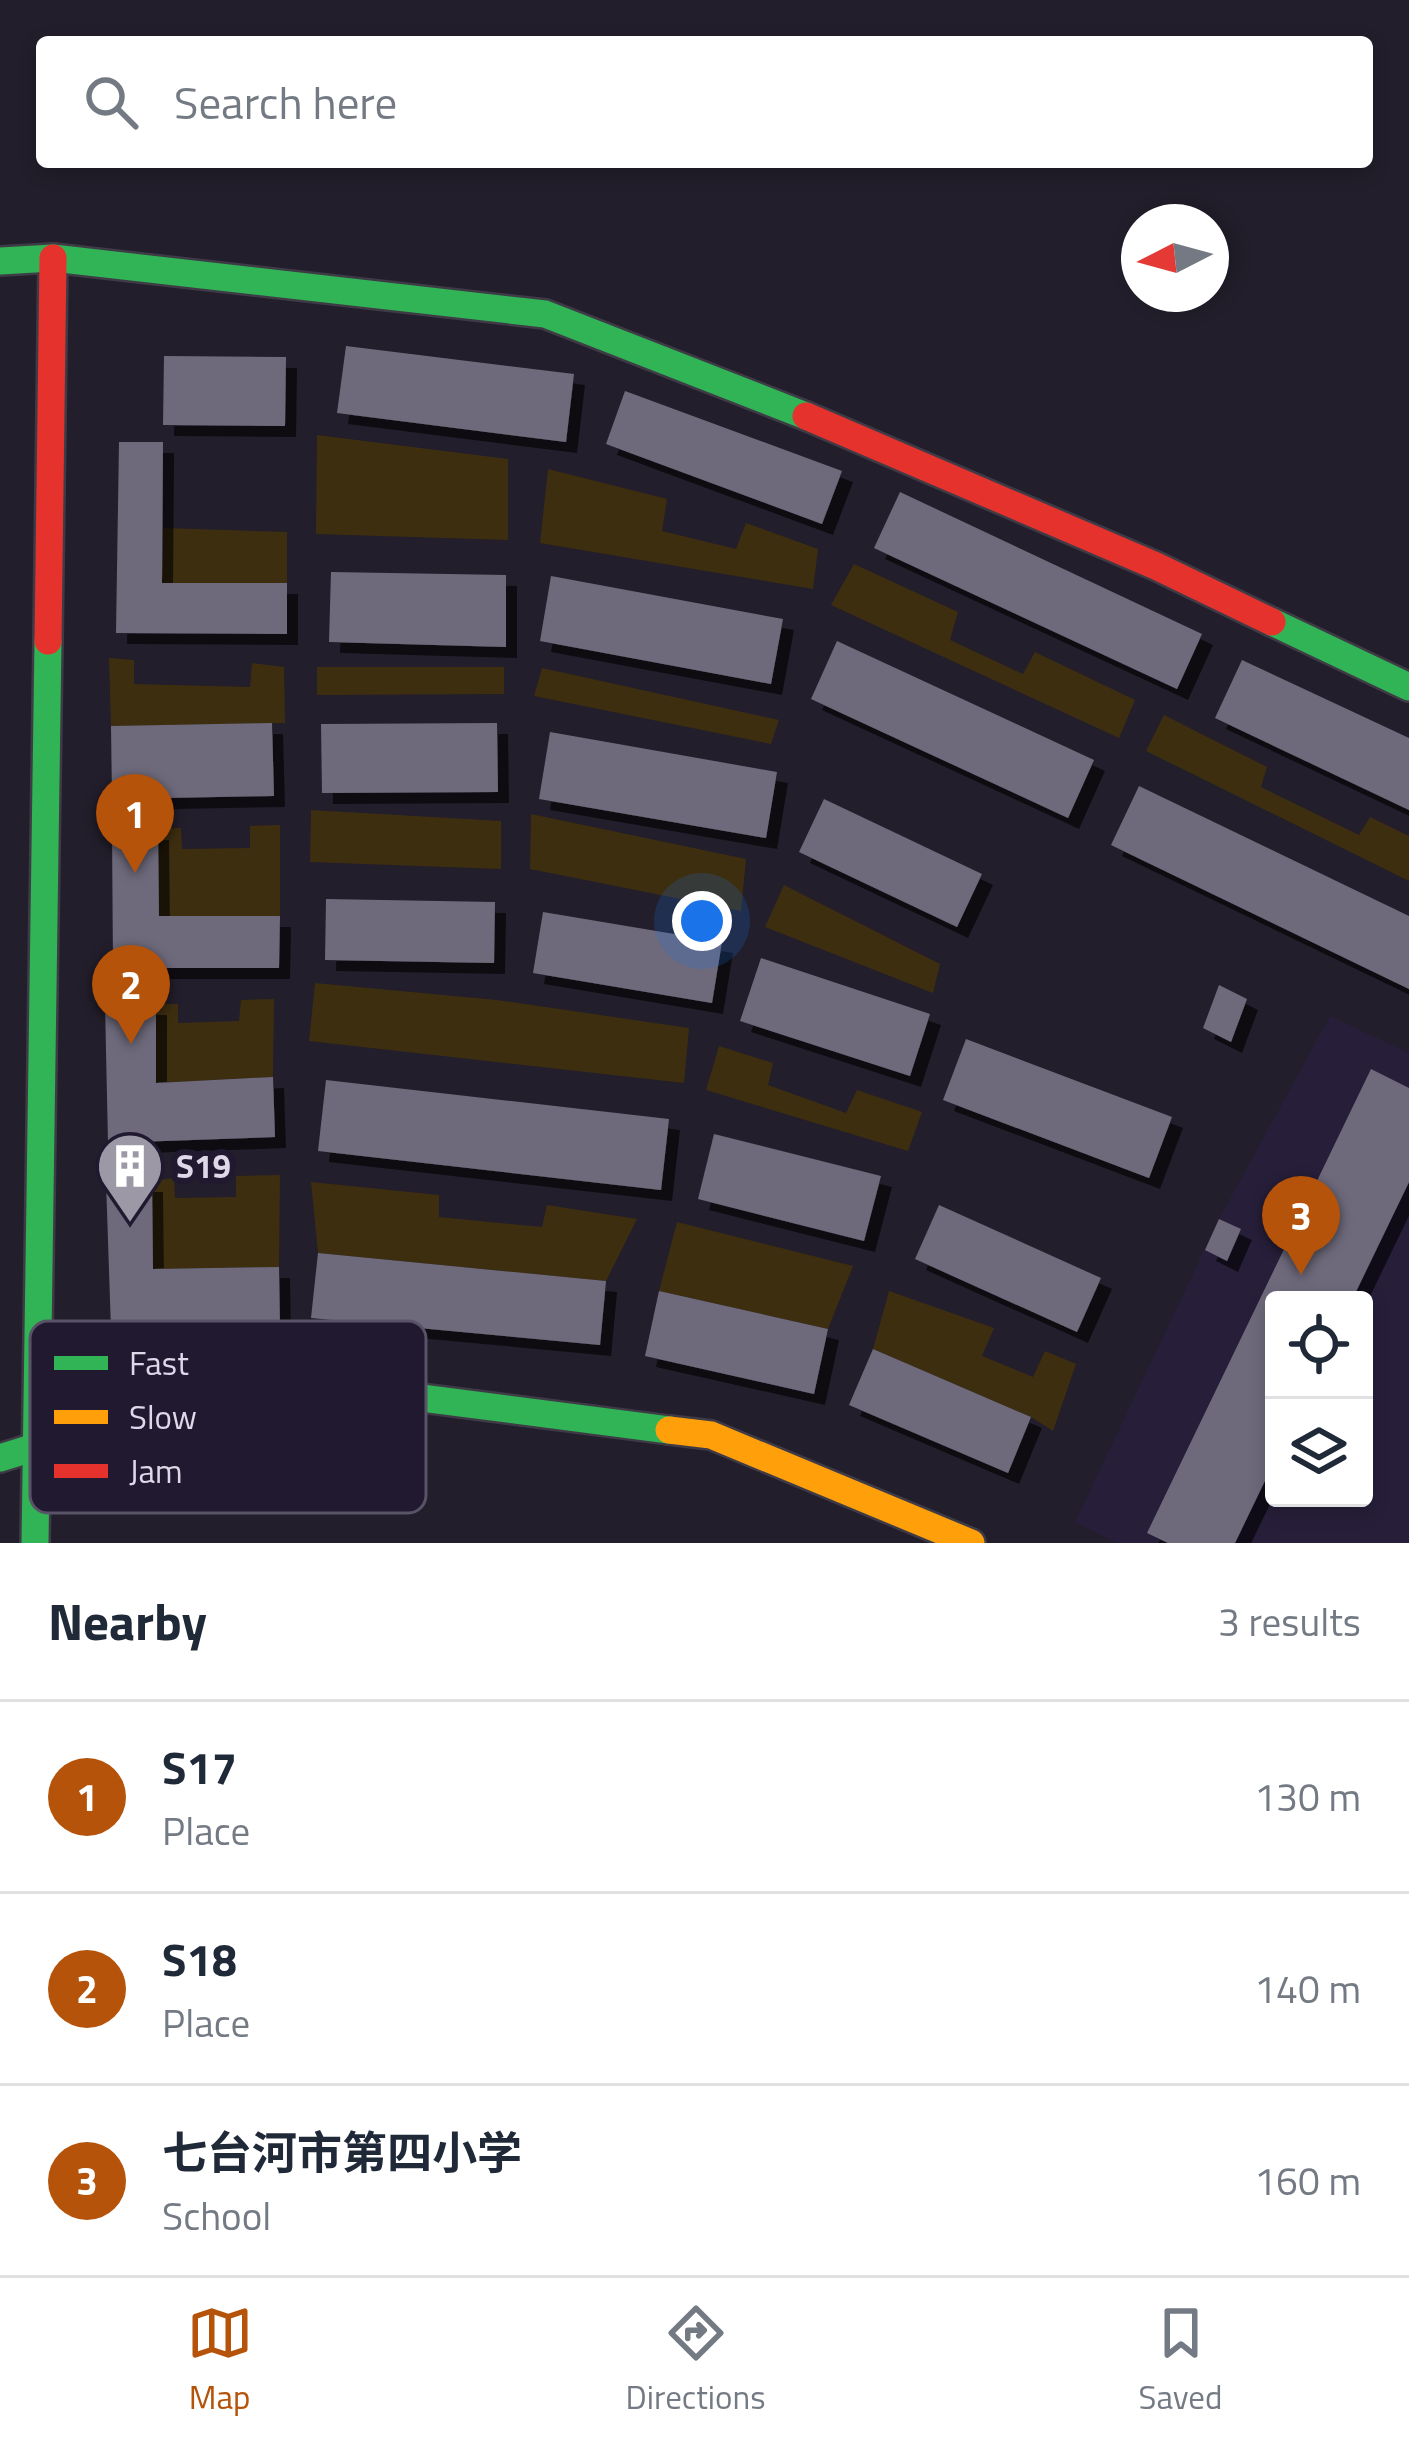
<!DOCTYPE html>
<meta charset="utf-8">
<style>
:root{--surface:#fff;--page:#f2f2f3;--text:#1f2937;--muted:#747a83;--line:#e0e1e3;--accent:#b45309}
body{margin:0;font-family:"Titillium Web","Noto Sans SC",sans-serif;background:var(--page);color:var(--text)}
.controls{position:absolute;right:36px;bottom:36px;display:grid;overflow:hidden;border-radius:12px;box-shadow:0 6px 18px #0003}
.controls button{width:108px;height:108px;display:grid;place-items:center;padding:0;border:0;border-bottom:3px solid var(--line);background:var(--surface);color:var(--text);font:60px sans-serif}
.compass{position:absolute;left:1121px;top:204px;width:108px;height:108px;border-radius:50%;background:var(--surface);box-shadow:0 6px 18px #0003;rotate:264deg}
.you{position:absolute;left:702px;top:921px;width:42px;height:42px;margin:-30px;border:9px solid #fff;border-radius:50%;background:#1a73e8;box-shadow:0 0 0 18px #1a73e833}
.badge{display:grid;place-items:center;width:78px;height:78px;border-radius:50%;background:var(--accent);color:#fff;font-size:39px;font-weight:700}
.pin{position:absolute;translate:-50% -99px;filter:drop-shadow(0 3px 6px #0008)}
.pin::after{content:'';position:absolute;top:63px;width:42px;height:36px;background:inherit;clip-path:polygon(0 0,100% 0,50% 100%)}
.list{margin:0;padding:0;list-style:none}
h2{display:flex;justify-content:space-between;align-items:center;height:156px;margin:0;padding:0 48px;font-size:51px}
h2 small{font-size:39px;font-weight:400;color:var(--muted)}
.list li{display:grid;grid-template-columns:78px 1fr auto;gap:36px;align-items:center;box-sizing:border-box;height:192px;padding:0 48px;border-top:3px solid var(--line)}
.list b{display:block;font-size:45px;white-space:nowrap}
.list p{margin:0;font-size:39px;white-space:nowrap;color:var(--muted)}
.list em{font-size:39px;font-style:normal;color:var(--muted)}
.icon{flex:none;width:66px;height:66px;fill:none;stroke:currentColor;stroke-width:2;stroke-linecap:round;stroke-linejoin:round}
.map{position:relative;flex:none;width:1409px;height:1543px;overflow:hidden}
.search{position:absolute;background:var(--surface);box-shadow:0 6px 18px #0003;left:36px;right:36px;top:36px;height:132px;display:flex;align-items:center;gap:30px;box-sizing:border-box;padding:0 42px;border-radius:12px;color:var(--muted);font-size:45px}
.sheet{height:732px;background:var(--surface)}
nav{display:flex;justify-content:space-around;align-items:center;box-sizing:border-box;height:168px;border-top:3px solid var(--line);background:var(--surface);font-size:33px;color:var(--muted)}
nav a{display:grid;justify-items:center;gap:6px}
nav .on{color:var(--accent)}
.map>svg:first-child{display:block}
.built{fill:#271f3a;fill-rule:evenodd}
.green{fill:#3e2e10}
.building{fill:#6e6a7b;filter:url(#shadow)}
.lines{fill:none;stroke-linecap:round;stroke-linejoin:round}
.fast-casing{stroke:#3e3b46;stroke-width:32}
.slow-casing{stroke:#3e3b46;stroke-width:32}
.jam-casing{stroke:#3e3b46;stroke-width:32}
.fast{stroke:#30b455;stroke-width:27}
.slow{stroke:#ff9f0a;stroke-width:27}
.jam{stroke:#e5322d;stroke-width:27}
.labels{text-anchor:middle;stroke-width:12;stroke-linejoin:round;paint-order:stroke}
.poi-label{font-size:33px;font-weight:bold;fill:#ddd9e9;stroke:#201930;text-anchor:start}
.key{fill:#201930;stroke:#595368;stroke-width:3}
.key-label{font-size:33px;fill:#ddd9e9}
</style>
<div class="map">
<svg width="1409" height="1543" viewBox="0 0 1409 1543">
<defs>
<filter id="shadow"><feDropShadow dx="11" dy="11" stdDeviation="0" flood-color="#0009"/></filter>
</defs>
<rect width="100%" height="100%" fill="#221e2b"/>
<path class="built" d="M1330 1016 1409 1053V1543H1116L1075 1522 1219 1219ZM1274 1300H1364V1498H1274Z"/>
<g class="green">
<path d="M317 435 508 459V540L316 534Z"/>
<path d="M548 469 667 499 662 531 736 549 746 523 818 549 813 589 540 543Z"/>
<path d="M163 528 287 532V583H162Z"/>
<path d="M854 564 958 612 950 640 1023 674 1035 652 1135 700 1119 738 831 605Z"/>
<path d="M109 658 134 660V684L250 687 252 663 284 667 285 723 111 726Z"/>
<path d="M317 667H504V694L317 695Z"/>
<path d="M542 668 779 720 771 744 534 696Z"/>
<path d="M1164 715 1267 767 1261 787 1359 835 1370 817 1409 836V881L1146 751Z"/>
<path d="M311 810 501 821V869L310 862Z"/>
<path d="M531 814 746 859 741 911 530 869Z"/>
<path d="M280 825V916H159L158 829 181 828 182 849 250 848V826Z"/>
<path d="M784 885 940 964 933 993 765 927Z"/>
<path d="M315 983 497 1000 689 1028 684 1083 309 1041Z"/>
<path d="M274 999 273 1077 156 1083V1004H178V1023L239 1021 241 1000Z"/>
<path d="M719 1046 773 1063 768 1085 846 1113 857 1090 922 1112 908 1151 706 1090Z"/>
<path d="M280 1175 279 1267 153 1269 152 1181 174 1178 175 1198 236 1197V1176Z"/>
<path d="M311 1182 439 1195V1217L542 1227 547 1205 637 1219 606 1281 318 1253Z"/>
<path d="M677 1222 853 1266 828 1329 659 1291Z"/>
<path d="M889 1291 994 1328 982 1356 1033 1377 1045 1351 1076 1364 1053 1431 1031 1417 873 1349Z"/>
</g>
<g class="building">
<path d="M346 346 574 374 566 442 337 413Z"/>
<path d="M164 356 286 357 285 426 163 425Z"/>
<path d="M625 391 842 471 822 524 606 444Z"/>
<path d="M119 442H163L162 583H287V634L116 633Z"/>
<path d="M900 492 1202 634 1177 689 874 548Z"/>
<path d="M331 572 506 575V647L329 642Z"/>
<path d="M551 576 783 619 771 684 540 641Z"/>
<path d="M837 641 1094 760 1068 818 811 699Z"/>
<path d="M1242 660 1409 738V810L1215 718Z"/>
<path d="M272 723 274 796 112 799 111 726Z"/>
<path d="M497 723 498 792 322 793 321 724Z"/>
<path d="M550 732 777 772 766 838 539 799Z"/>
<path d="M1139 786 1409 916V989L1111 845Z"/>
<path d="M824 799 982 874 957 927 799 852Z"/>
<path d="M158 829 159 916H280L279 968H113L112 831Z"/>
<path d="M326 899 495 902 494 963 325 960Z"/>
<path d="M543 912 722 942 712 1003 533 973Z"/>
<path d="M761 958 930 1014 910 1076 740 1021Z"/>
<path d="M1219 985 1247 999 1231 1042 1203 1028Z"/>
<path d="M105 1004H156V1083L273 1077 275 1137 108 1143Z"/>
<path d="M966 1039 1172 1117 1149 1178 943 1100Z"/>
<path d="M1371 1069 1409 1088V1182L1352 1300H1274V1462L1235 1543H1168L1147 1533Z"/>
<path d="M326 1080 669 1119 661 1190 318 1151Z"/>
<path d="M714 1134 881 1176 864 1241 698 1199Z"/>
<path d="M106 1181H152L153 1269 279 1267 280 1328 111 1330Z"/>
<path d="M939 1205 1101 1278 1077 1332 915 1259Z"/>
<path d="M1219 1219 1241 1229 1227 1261 1205 1250Z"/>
<path d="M318 1253 606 1281 600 1345 311 1318Z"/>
<path d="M659 1291 828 1329 814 1394 645 1356Z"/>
<path d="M873 1349 1031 1417 1008 1473 849 1405Z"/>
</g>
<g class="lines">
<g class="fast-casing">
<g id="fast">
<path d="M0 261 53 258 545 314 806 416"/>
<path d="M1272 622 1409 687"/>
<path d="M0 1458 163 1407 375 1392 669 1430"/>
<path d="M35 1543 48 641"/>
</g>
</g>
<g class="slow-casing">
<path id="slow" d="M669 1430 711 1435 971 1543"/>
</g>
<g class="jam-casing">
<g id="jam">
<path d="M806 416 1156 566 1272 622"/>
<path d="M48 641 53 258"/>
</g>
</g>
<use href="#fast" class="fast"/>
<use href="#slow" class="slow"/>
<use href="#jam" class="jam"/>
</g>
<defs>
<g id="building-pin" transform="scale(3.45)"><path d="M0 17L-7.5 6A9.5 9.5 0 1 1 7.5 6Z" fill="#9c98a6" stroke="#201930"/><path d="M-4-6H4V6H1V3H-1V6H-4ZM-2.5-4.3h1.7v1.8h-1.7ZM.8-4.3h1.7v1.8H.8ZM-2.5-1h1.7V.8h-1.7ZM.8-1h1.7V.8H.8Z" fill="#fff"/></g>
</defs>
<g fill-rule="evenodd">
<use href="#building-pin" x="130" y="1166"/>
</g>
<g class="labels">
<g class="poi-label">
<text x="176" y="1178">S19</text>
</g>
</g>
<rect x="30" y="1321" width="396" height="192" rx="18" class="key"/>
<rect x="54" y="1356" width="54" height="14" fill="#30b455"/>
<rect x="54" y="1410" width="54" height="14" fill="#ff9f0a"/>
<rect x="54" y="1464" width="54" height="14" fill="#e5322d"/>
<g class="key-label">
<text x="129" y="1375">Fast</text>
<text x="129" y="1429">Slow</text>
<text x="129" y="1483">Jam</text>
</g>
</svg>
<div class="controls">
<button><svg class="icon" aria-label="locate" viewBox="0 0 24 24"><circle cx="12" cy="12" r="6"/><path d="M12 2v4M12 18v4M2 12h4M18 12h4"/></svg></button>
<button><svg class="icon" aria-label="layers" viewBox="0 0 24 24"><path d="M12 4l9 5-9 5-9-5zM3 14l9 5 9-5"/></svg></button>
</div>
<svg class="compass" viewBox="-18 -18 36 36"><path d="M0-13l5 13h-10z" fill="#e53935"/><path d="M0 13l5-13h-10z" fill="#747a83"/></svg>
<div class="you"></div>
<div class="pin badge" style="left:135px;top:873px">1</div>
<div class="pin badge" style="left:131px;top:1044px">2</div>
<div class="pin badge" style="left:1301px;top:1275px">3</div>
<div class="search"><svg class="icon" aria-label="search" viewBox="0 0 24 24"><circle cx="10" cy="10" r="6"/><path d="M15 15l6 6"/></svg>Search here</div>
</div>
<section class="sheet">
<h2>Nearby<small>3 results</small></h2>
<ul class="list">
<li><span class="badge">1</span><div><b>S17</b><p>Place</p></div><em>130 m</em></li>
<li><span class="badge">2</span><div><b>S18</b><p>Place</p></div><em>140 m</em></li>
<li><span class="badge">3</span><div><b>七台河市第四小学</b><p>School</p></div><em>160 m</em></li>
</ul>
</section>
<nav>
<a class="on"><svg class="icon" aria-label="map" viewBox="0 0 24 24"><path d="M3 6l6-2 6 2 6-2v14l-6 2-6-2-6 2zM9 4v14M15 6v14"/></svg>Map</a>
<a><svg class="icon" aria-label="directions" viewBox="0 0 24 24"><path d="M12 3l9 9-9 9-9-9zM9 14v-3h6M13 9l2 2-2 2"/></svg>Directions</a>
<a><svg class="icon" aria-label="saved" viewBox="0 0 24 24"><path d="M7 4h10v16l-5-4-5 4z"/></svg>Saved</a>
</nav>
